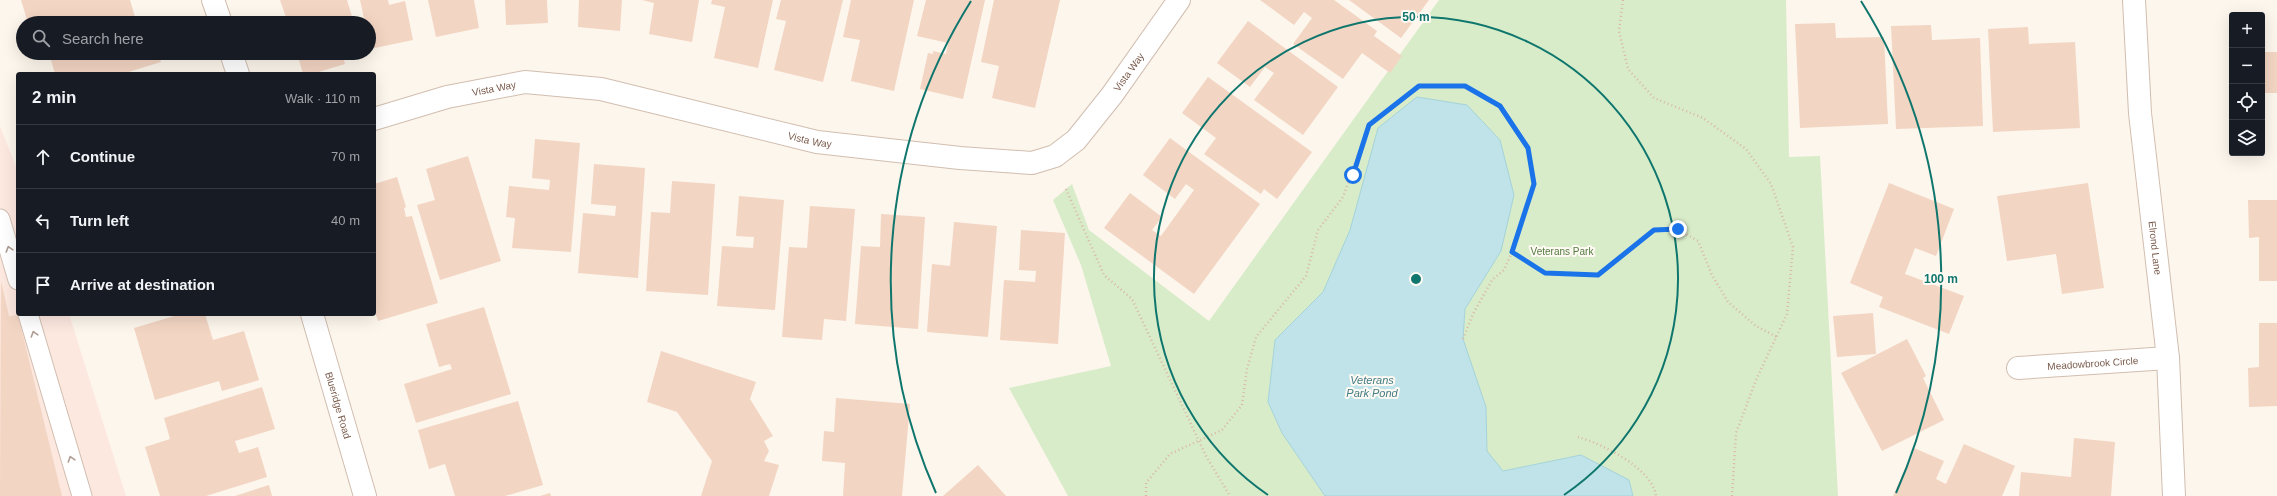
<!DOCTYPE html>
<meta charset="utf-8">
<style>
:root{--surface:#171b24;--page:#20242c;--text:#f1f3f6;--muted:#9ea1a6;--line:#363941}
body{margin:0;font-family:Helvetica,sans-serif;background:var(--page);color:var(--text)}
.controls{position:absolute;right:12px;top:12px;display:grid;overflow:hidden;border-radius:4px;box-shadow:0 4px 16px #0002}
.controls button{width:36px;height:36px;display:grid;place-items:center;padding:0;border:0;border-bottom:1px solid var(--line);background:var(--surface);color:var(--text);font:20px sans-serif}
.stop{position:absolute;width:12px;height:12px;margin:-9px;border:3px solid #1a73e8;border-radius:50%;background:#fff}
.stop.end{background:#1a73e8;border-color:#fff;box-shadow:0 1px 4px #0008}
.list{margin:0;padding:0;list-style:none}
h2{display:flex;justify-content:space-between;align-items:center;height:52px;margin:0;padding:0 16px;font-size:17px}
h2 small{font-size:13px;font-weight:400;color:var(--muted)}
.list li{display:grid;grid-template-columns:26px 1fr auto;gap:12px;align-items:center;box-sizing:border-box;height:64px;padding:0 16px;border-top:1px solid var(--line)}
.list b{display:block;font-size:15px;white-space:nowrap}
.list em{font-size:13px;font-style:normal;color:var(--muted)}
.icon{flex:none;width:22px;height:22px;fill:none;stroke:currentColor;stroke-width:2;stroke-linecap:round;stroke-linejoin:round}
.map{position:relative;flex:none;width:2277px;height:496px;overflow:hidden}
.search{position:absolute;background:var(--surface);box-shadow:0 4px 16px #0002;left:16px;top:16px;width:360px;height:44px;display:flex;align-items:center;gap:10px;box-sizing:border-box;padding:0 14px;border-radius:22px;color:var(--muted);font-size:15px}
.panel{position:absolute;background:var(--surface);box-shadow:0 4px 16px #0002;left:16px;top:72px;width:360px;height:244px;border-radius:4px}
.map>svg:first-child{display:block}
.commercial{fill:#fde8e0}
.green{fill:#d8ecc9}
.water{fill:#bfe3e8;stroke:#a5d3da}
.building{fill:#f3d5c3}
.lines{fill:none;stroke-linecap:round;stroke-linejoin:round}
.service-casing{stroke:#d1beb0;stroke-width:21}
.minor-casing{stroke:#d1beb0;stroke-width:24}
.path{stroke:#d9b8a5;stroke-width:2.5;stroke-dasharray:1 3;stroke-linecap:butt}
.service{stroke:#fff;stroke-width:19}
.minor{stroke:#fff;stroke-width:22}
.oneway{stroke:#af9d94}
.route{stroke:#1a73e8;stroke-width:5}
.ring{fill:none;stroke:#0f766e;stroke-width:2}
.labels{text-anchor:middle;stroke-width:4;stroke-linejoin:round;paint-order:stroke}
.street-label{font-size:10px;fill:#7a5c4d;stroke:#fffaf3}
.park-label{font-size:10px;fill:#537a41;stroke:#fffaf3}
.water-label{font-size:11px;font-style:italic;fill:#437c86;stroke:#fffaf3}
.centre{fill:#0f766e;stroke:#fffaf3;stroke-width:2}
.ring-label{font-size:12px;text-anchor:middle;font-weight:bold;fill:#0f766e;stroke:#fffaf3;stroke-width:4;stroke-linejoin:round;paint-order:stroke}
</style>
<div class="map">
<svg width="2277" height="496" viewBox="0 0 2277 496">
<rect width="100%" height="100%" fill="#fdf6ec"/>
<path class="commercial" d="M0 126 18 172V314H69L126 496H0Z"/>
<path class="green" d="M1439 0H1786L1789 157 1820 156 1838 496H1068L1009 388 1111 366 1081 265 1053 200 1072 184 1089 230 1209 321Z"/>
<path class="water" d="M1417 97 1467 105 1500 140 1514 195 1501 251 1465 309 1463 339 1486 407 1487 451 1503 471 1581 455 1629 480 1633 496H1325L1282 433 1268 402 1275 340 1323 292 1350 230 1378 128Z"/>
<g class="building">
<path d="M21 0H130L135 17 114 23H97L95 17 75 23H28Z"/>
<path d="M280 0H347L354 23H288Z"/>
<path d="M360 0H388L389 5 405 1 413 40 370 49 369 23H365Z"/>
<path d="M428 0H474L479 28 436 37Z"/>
<path d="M505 0H547L548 23 506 25Z"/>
<path d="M579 0H622L620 31 578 27Z"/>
<path d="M642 0H699L692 42 649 34 654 3Z"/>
<path d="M712 0H773L758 68 714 58 725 7 711 4Z"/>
<path d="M781 0H843L823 82 774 70 786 21 776 19Z"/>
<path d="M851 0H914L894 91 851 81 860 40 843 37Z"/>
<path d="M926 0H985L963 99 920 89 928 53 933 54V51L946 54 948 43 917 36Z"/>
<path d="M994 0H1060L1035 108 992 98 999 66 981 62Z"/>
<path d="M1260 0H1334L1377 31 1374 36 1402 56 1390 73 1362 53 1343 79 1293 44 1312 18 1304 12 1294 25Z"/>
<path d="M1349 0H1429L1401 38Z"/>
<path d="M1248 21 1338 87 1303 135 1254 100 1274 73 1265 67 1250 87 1217 63Z"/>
<path d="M1835 23 1836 38 1884 37 1888 124 1800 128 1795 24Z"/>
<path d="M1931 25 1932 40 1980 38 1983 126 1896 129 1891 26Z"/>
<path d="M2028 27 2029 44 2075 42 2080 128 1993 132 1988 29Z"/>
<rect x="2262" y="52" width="15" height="41"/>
<path d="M49 53H158L161 62 122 74H55Z"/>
<path d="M297 53H342L345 64 312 74H303Z"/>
<path d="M1208 77 1312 152 1277 199 1264 189 1261 194 1204 154 1216 138 1182 113Z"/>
<path d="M1170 138 1260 204 1194 294 1104 228 1130 193 1162 217 1152 230 1161 236 1194 190 1186 184 1175 199 1143 175Z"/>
<path d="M535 139 580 143 571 252 512 248 515 218 506 217 509 186 549 190 550 180 532 178Z"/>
<path d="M468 156 501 261 440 280 417 205 435 200 426 169Z"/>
<path d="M594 164 645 168 638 278 578 273 583 213 615 216 616 206 591 204Z"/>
<path d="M397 177 406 207 404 208 406 217 412 216 438 303 378 321 374 309V184Z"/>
<path d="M672 181 715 184 708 295 646 291 651 212 670 213Z"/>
<path d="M1889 183 1954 209 1936 256 1915 248 1905 274 1964 296 1949 334 1879 307 1883 297 1850 283Z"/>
<path d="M2088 183 2104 288 2062 294 2056 254 2007 261 1997 196Z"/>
<path d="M739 196 784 200 775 310 717 306 722 246 753 248 754 237 736 236Z"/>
<path d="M2248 200H2277V281H2259V237L2249 238Z"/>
<path d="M810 206 855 209 846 321 824 319 822 340 782 337 789 247 807 248Z"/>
<path d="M881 214 925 217 918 329 855 324 861 246 880 247Z"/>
<path d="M954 222 997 226 988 337 927 332 932 264 950 266Z"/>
<path d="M1021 230 1065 233 1058 344 1000 340 1004 280 1035 282 1036 271 1019 270Z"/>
<path d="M1 281 9 316 18 315 62 496H0Z"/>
<path d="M484 307 511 394 416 423 404 384 452 369 450 364 439 367 426 324Z"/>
<path d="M1873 313 1876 354 1837 357 1833 316Z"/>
<path d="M181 314H205L213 340 244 331 259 380 222 391 219 381 155 400 134 328Z"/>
<path d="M2259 323H2277V406L2249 407 2248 368 2259 367Z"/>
<path d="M1907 339 1926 376 1923 378 1944 420 1882 451 1841 373Z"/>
<path d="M661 351 756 382 750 399 773 436 764 441 769 451 764 461 779 465 769 496H701L712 461 677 412 647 402Z"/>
<path d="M262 387 275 429 235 441 239 453 258 447 267 477 206 496H160L145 447 170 439 164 418Z"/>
<path d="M836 398 910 404 902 496H843L845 463 822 461 824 431 834 432Z"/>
<path d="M518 401 543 485 505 496H455L445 464 429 469 418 430Z"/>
<path d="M2074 438 2115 442 2111 496H2019L2021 472 2071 477Z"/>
<path d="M1964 444 2015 466 2002 496H1893L1914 448 1944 461 1936 479 1946 484Z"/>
<path d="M978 465 1006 496H943Z"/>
<path d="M269 485 272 496H235Z"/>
<path d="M550 493 551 496H540Z"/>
</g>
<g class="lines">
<g class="service-casing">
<g id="service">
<path d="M0 219 18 280"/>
<path d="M28 314 82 496"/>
</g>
</g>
<g class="minor-casing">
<g id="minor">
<path d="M213 0 221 23"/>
<path id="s1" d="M2134 0 2140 113 2168 358 2174 496"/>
<path d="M231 53 238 74"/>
<path id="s2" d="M374 119 447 97 525 82 601 89 817 142 960 158 1032 163 1055 156 1076 140 1112 95 1179 0"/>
<path id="s3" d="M312 314 365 496"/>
<path id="s4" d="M2018 368 2168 358"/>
</g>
</g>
<g class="path">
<path d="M1623 0 1619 31 1628 69 1654 98 1703 118 1746 149 1771 184 1793 247 1787 314 1756 380 1736 433 1732 496"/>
<path d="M1066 189 1104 275 1132 299 1206 456 1230 496"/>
<path d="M1463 339 1473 314 1492 280 1504 270 1512 252"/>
<path d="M1578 437C1603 444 1653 469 1656 496"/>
<path d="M1146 496V483L1170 454 1222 430 1242 405 1247 369 1256 337 1306 276 1318 230 1343 197 1369 125 1419 87 1465 86 1500 106 1528 148 1535 184 1512 252 1545 273 1598 275 1654 230 1677 229 1698 241 1712 275 1728 302 1756 326 1777 337"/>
</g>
<use href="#service" class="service"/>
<use href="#minor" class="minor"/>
</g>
<defs><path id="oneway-chevron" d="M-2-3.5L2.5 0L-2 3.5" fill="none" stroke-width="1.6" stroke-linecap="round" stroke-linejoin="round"/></defs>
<g class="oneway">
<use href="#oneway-chevron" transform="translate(9 249) rotate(-107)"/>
<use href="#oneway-chevron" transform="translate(34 334) rotate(-107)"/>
<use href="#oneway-chevron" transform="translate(71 459) rotate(-107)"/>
</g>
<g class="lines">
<path class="route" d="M1353 175 1369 125 1419 86H1465L1500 106 1528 148 1534 184 1512 252 1545 273 1598 275 1654 230 1678 229"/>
</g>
<g class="ring">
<path d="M1268 495A262 262 0 1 1 1564 495"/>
<path d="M936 493A525 525 0 0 1 971 1M1861 1A525 525 0 0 1 1896 493"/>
</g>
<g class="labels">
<g class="street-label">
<text dy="4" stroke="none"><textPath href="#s2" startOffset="807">Vista Way</textPath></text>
<text dy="4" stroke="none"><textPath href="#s2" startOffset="124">Vista Way</textPath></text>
<text dy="4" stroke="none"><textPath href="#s2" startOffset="447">Vista Way</textPath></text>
<text dy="4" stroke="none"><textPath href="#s1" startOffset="249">Elrond Lane</textPath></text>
<text dy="4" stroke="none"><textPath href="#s4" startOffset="75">Meadowbrook Circle</textPath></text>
<text dy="4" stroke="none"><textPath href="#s3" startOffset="95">Blueridge Road</textPath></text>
</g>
<g class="park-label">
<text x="1562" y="255">Veterans Park</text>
</g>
<g class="water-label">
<text x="1372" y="384">Veterans<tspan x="1372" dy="13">Park Pond</tspan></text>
</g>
</g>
<circle cx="1416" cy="279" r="6" class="centre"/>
<g class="ring-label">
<text x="1416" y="21">50 m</text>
<text x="1941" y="283">100 m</text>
</g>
</svg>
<div class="controls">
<button>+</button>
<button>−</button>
<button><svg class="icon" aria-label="locate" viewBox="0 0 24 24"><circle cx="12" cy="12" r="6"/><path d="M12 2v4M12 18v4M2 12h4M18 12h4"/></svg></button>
<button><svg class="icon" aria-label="layers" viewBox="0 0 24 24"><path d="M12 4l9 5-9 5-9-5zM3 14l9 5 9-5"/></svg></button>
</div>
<div class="stop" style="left:1353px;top:175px"></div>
<div class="stop end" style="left:1678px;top:229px"></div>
<div class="search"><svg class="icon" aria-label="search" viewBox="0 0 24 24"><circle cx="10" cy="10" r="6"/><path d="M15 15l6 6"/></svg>Search here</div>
<section class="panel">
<h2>2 min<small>Walk · 110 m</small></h2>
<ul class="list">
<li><svg class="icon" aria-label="ahead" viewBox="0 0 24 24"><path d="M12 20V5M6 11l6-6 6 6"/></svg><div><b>Continue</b></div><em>70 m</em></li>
<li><svg class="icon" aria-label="left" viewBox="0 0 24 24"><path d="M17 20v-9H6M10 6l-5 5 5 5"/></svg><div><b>Turn left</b></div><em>40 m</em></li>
<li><svg class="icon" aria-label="arrive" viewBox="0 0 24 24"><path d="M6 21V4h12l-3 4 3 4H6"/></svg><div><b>Arrive at destination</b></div></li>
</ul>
</section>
</div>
